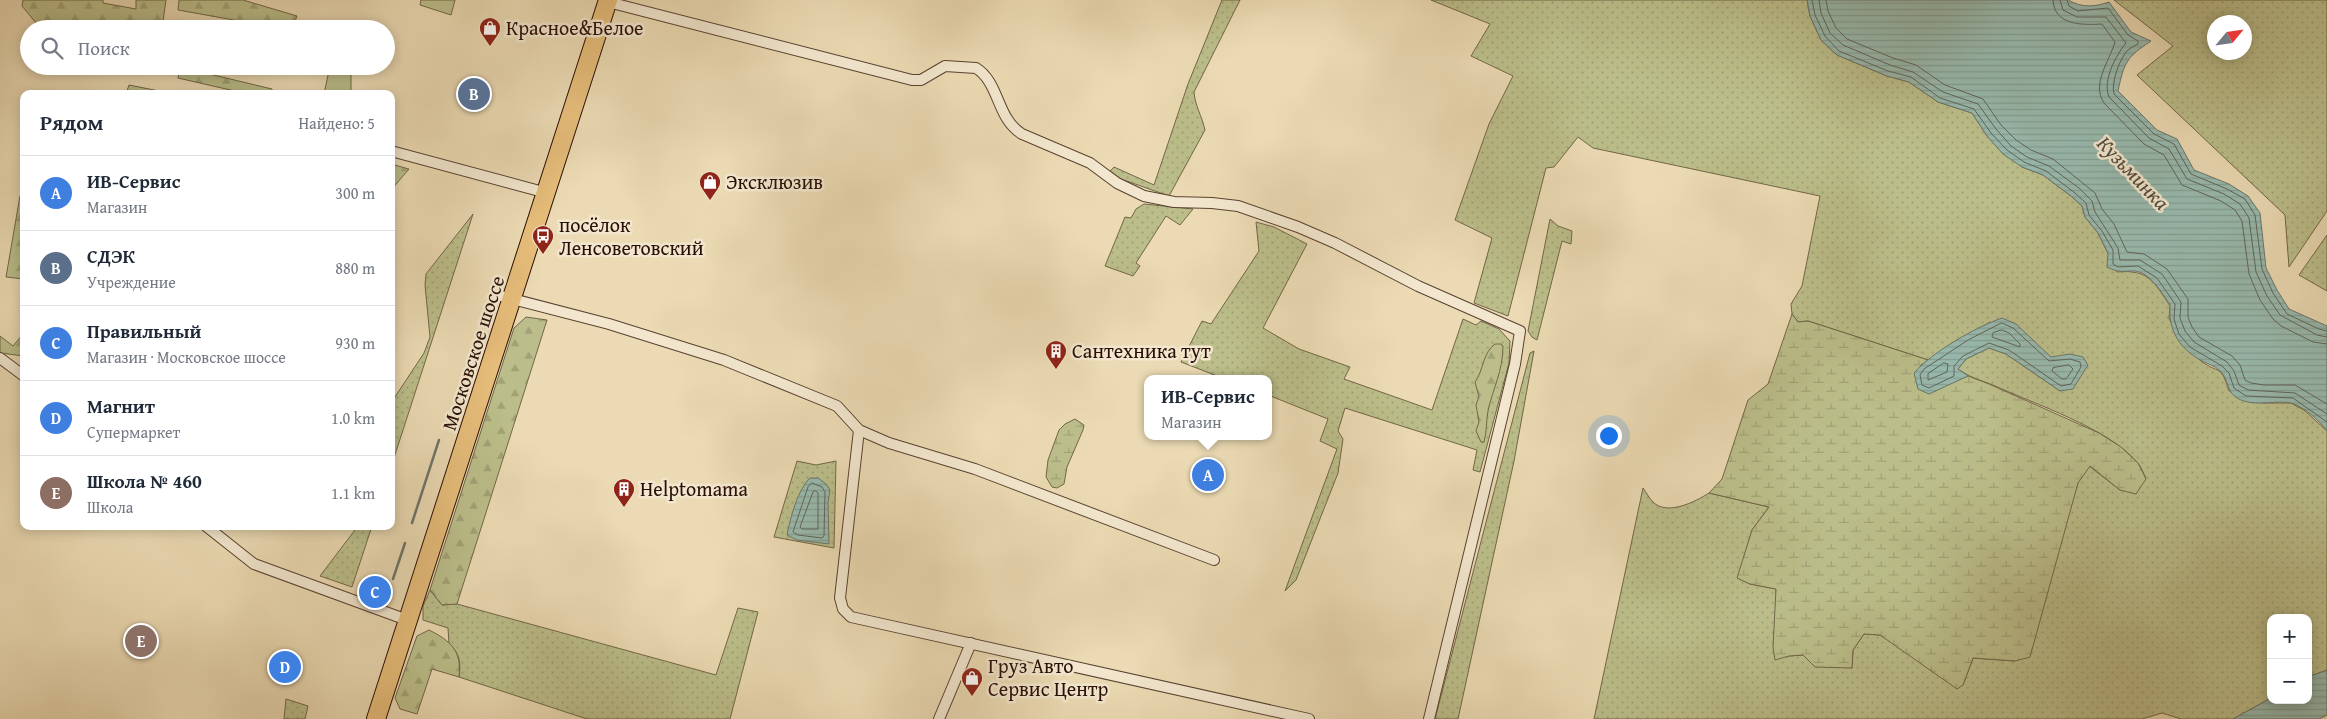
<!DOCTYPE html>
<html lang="ru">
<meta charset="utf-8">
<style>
:root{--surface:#fff;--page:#f6f6f7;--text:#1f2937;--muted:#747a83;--line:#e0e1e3;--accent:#db2777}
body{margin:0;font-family:"Gentium Book Plus",serif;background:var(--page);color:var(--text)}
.controls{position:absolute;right:15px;bottom:15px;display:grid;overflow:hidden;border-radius:10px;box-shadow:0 2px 12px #0003}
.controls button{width:45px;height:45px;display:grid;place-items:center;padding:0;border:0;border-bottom:1px solid var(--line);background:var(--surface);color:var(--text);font:25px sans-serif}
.compass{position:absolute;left:2207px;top:15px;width:45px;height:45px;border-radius:50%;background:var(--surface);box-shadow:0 2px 12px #0003;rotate:61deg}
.you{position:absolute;left:1608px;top:435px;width:18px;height:18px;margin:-12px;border:4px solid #fff;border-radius:50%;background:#1a73e8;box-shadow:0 0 0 8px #1a73e833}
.badge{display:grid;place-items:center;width:32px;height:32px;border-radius:50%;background:var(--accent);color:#fff;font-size:16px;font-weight:700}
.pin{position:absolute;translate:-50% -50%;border:2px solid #fff;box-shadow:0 1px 5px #0006}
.popup{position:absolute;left:1144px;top:375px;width:128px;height:65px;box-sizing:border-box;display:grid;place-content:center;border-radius:10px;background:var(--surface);filter:drop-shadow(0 1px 4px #0005);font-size:16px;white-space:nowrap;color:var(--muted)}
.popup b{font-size:19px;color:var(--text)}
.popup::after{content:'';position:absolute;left:50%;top:100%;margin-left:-10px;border:10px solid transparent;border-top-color:var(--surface)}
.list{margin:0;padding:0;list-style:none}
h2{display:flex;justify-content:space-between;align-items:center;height:65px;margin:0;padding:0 20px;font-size:21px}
h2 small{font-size:16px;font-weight:400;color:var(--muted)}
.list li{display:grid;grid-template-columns:32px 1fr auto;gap:15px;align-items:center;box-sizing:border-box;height:75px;padding:0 20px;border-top:1px solid var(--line)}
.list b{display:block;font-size:19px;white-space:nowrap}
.list p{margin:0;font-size:16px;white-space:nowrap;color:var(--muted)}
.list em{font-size:16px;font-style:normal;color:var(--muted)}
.icon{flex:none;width:28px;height:28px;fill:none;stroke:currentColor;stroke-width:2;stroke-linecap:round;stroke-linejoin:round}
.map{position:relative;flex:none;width:2327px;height:719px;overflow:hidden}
.search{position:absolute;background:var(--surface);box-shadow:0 2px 12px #0003;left:20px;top:20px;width:375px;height:55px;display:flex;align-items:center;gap:12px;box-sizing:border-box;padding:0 18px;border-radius:28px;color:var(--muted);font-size:19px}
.panel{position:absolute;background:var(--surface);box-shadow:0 2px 12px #0003;left:20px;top:90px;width:375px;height:440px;border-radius:10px}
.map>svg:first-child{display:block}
.grass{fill:url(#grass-dots);stroke:#726648;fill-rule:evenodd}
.forest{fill:url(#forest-firs);stroke:#726648}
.wetland{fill:url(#wetland-marsh);stroke:#726648}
.green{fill:#bbbe8a;stroke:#726648}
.water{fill:url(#water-rules);stroke:#6c756a}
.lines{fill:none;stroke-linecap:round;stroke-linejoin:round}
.shore{stroke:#60645a;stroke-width:1}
.stream{stroke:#6c756a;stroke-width:2.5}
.street-casing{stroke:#5a4130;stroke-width:12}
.highway-casing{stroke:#290e05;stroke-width:20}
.street{stroke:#f2e7ce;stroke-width:10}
.highway{stroke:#e6bd7a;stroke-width:18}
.labels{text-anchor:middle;stroke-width:5;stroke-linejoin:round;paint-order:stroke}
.poi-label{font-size:20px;fill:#290e05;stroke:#f2e7ce;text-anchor:start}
.street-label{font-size:20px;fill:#290e05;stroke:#f2e7ce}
.water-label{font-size:21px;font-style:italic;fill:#504a40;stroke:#f2e7ce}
</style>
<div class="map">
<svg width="2327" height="719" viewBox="0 0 2327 719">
<defs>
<pattern id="grass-dots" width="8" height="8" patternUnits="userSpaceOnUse" patternTransform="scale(1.25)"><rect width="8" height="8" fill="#bbbe8a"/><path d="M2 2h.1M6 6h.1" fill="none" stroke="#a1a276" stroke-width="1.8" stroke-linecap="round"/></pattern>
<pattern id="forest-firs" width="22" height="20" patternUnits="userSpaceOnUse" patternTransform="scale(1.25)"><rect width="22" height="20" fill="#bbbe8a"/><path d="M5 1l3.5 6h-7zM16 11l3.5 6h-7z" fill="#a1a276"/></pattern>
<pattern id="wetland-marsh" width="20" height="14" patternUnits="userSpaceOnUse" patternTransform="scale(1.25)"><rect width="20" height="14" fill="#bbbe8a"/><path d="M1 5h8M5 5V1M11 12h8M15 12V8" fill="none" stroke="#a1a276"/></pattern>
<pattern id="water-rules" width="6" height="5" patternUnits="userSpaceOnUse" patternTransform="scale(1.25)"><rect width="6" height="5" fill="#98baae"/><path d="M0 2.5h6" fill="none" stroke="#839f94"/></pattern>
</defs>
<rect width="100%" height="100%" fill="#ebdab3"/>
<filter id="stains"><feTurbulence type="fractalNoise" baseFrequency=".004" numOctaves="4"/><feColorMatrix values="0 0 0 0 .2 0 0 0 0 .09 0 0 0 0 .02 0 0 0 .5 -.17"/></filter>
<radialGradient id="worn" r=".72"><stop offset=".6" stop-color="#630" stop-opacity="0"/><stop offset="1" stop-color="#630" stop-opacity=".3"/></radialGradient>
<g class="grass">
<path d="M1222 0H1240L1194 92C1195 106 1202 116 1205 130L1169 196 1121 179 1110 171 1114 167 1154 185 1188 84Z"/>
<path d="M1431 0H1807L1810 16 1821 40 1837 55 1887 76 1909 82 1938 102 1972 113 1987 136 2022 167 2043 175 2071 196 2082 206 2085 217 2098 233 2117 272C2149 269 2154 282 2170 306L2169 319C2178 331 2190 352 2201 361 2220 375 2220 363 2229 391L2263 403H2291L2304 410 2327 431V670L2308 677V618H2271V698L2233 719H2181L2162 713 2142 719H1594L1643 488C1646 492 1649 498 1653 502 1667 516 1695 502 1709 493L1769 507 1752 530 1738 578 1750 584 1776 589V604L1789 656 1804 655 1852 668 1853 650 1864 634 1880 635 1963 685 1973 658 2015 661 2078 482 2089 466 2120 490 2146 478C2143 473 2141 466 2137 462 2108 428 2034 404 1993 385 1980 380 1969 377 1958 369L1966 359 1989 348 2006 354 2060 391 2051 357 2040 348 1990 322 1928 360 1836 330 1808 321 1798 322 1792 314 1791 304 1802 286 1820 196 1593 148 1578 137 1554 167 1546 168 1508 316 1474 303 1492 238 1455 220 1489 124 1513 76 1471 56 1490 24Z"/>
<path d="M2114 0H2327V211L2289 267 2285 215 2137 75 2173 46ZM2214 22H2244V52H2214Z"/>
<path d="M1144 204 1193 209 1180 225 1166 216 1136 263 1140 266 1133 276 1105 266 1125 217 1131 218 1136 209Z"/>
<path d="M473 214 391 467V403L424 353 430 337 425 285 426 274Z"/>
<path d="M1550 219 1558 226 1572 231 1571 244 1562 241 1537 340 1532 337 1528 331Z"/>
<path d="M1256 222 1274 227 1307 244 1263 328 1299 349 1350 367 1344 379 1432 410 1463 319 1476 325 1481 321 1499 329 1510 341 1509 363 1480 472 1473 470 1477 450 1345 408 1338 431 1343 439 1338 473 1296 580 1285 591 1337 449 1320 441 1328 419 1268 395V379H1225L1181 362 1202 321 1211 324 1259 251Z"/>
<path d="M2327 235V291L2299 275Z"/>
<path d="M1534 351 1514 461 1458 719H1435L1530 353Z"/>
<path d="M797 461 816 465 836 461 834 548 774 537Z"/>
<path d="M358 526H372L352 587 320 576Z"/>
<path d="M430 590 442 605 457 604 716 675 738 608 758 612 730 719H587L459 677C461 663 460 653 449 644L448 628 423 620V606Z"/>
<path d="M286 699 308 706 305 719H284Z"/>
</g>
<g class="forest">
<path d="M23 0H103V3L136 9V0H166L162 29H41L22 6Z"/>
<path d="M179 0H243L297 16 292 29H284L178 10Z"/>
<path d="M180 67 272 89V94H248L178 78Z"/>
<path d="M129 85 159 91 158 94H126Z"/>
<path d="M391 164 409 169 391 190Z"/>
<path d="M24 194V279L6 277 20 196Z"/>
<path d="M526 317 547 320 457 604 442 605 430 590 514 328Z"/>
<path d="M24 333V356L0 353V336L13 346Z"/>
<path d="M1495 344H1501L1503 346C1503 371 1493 388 1488 411 1486 421 1487 432 1484 442H1481L1476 431 1479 422 1476 405 1479 397 1475 382C1483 372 1483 352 1495 344Z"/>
<path d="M429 630C451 641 462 651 459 677L432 669 417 714 400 709 395 698 417 636Z"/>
</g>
<g class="wetland">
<path d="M1792 314 1798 322 1808 321 1836 330 1928 360 1920 366 1949 384 1968 376 1989 384 2099 433 2121 447 2138 463 2146 479 2136 494 2120 490 2090 466 2078 483 2030 657 2015 661 1973 658 1963 685 1957 689 1880 635 1864 634 1853 650 1852 668 1815 667 1803 655 1789 656 1775 660 1773 647 1776 589 1750 584 1737 578 1752 530 1769 507 1709 493 1722 479 1748 400 1768 384Z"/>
<path d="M1075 419 1084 425 1083 430 1067 467 1064 484 1057 488 1052 487 1046 477 1048 460 1059 430 1065 424Z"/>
</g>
<g class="green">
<path d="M421 0H455L451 15 420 5Z"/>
<path d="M330 66H351V94H324Z"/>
</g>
<g class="water">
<path d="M1807 0H2068C2082 8 2095 7 2109 2L2131 32 2151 41C2127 57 2124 62 2118 91L2157 130 2177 139 2194 170 2229 184 2248 196 2260 213 2266 268 2277 290 2289 309 2327 326V431C2320 421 2303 406 2291 403 2276 400 2259 406 2244 401 2224 395 2231 380 2219 370 2215 366 2208 364 2202 361 2180 349 2168 331 2170 305 2162 293 2150 272 2134 271 2121 271 2119 273 2107 267L2108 253 2098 233 2085 217 2082 206 2071 196 2043 175 2022 167 2003 154 1987 136 1972 113 1938 102 1909 82 1887 76 1837 55 1821 40 1810 16Z"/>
<path d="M2002 318 2016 324 2051 357 2070 354 2083 357 2088 365 2073 389 2060 391 2006 354 1989 348 1966 359 1958 369 1968 376 1929 394 1918 389 1914 373C1932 352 1976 327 2002 318Z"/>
<path d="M810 478H818L826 484 830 490 828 503 829 544 797 540 787 535C790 519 798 489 810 478Z"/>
<path d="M2327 670V715L2319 719H2233L2271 698V700H2308V677Z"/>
</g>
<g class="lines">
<g class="shore">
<path d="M1812 0 1815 15 1825 36 1839 51 1888 71 1911 77 1940 98 1974 109 1991 133 2007 150 2024 162 2046 171 2075 193 2086 203 2089 215 2102 231 2113 250V264L2118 267 2138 266 2157 278 2175 304 2174 319 2179 334 2190 347 2222 366 2229 373 2234 388 2246 396 2293 398 2327 422"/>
<path d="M1819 0 1821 13 1830 33 1843 45 1890 65 1913 72 1943 92 1978 104 1996 129 2011 146 2027 157 2049 166 2079 188 2092 201 2095 212 2118 248 2120 260H2140L2162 274 2181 302 2180 318 2185 331 2194 342 2227 362 2234 371 2239 385 2248 390 2295 393 2327 414"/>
<path d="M1826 0 1828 11 1836 28 1847 39 1893 58 1916 65 1945 85 1983 99 2001 125 2016 140 2031 150 2053 159 2095 193 2102 209 2114 224 2127 252 2144 254 2167 269 2188 299V317L2192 327 2199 337 2232 356 2240 365 2245 380 2251 383 2264 385H2295L2327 404"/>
<path d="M2053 0C2054 26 2083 25 2102 24L2115 42C2110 60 2091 84 2104 103L2144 144 2164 155 2182 185 2221 201 2235 210 2242 221 2249 274 2260 300 2273 319 2281 326 2313 342 2327 344"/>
<path d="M2060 0 2063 10 2077 17H2106L2126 43C2116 55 2102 81 2109 97L2149 138 2169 149 2187 179 2224 194 2240 204 2249 218 2256 272 2267 296 2280 315 2317 335 2327 337"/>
<path d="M2067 0 2069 6 2078 11 2108 8 2128 35 2138 41V44C2134 46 2130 48 2127 51 2119 60 2111 83 2114 94L2154 134 2174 144 2191 174 2227 189 2245 199 2255 215 2262 269 2273 293 2287 314 2319 329 2327 331"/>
<path d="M2002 323 2013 328 2049 361 2070 359 2080 362 2081 367 2071 384 2061 386 2009 350 1989 343 1963 356 1954 366V376L1929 388 1922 385 1920 375 1924 369 1968 340Z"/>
<path d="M2002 330 2009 333 2020 344V347L1992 337 1993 333Z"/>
<path d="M1944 363 1948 364 1947 372 1928 380V374Z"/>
<path d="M2069 365 2073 369 2066 379H2062L2052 371 2053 368Z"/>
<path d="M812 483 822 487 825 492 824 536 822 538 798 535 793 532 808 487Z"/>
<path d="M816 491 818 493V529H802L800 527 813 492Z"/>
</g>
<g class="stream">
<path d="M412 523 439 440"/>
<path d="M393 579 405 543"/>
</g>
<g class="street-casing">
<g id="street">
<path d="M608 2 912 80H921L945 66 976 68C1000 83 996 118 1022 134L1090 163 1117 183 1144 196 1174 202 1212 203 1238 206 1298 227 1335 243 1418 286 1520 331 1515 364 1429 719"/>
<path d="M391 151 547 193"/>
<path d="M501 296 609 324 724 360 837 406 859 430 889 443 975 469 1214 560"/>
<path d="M0 358 24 376"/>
<path d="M859 430 840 598 843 609 851 617 1309 719"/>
<path d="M206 526 254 564 399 617"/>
<path d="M939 719 971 643"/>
</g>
</g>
<g class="highway-casing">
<path id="highway" d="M376 719 608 0"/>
</g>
<use href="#street" class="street"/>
<use href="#highway" class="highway"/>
</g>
<defs>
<g id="shop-pin" transform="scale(1.125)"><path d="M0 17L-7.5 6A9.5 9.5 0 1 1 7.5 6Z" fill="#8f2418" stroke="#f2e7ce"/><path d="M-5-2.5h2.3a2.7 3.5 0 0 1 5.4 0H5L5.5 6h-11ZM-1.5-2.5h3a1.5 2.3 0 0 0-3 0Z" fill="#fff"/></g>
<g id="bus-pin" transform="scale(1.125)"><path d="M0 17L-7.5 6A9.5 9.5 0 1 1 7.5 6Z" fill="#8f2418" stroke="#f2e7ce"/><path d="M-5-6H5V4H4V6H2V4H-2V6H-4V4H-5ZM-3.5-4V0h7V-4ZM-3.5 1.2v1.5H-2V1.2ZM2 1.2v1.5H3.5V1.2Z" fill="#fff"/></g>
<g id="building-pin" transform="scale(1.125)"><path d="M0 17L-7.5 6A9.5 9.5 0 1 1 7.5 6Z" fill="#8f2418" stroke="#f2e7ce"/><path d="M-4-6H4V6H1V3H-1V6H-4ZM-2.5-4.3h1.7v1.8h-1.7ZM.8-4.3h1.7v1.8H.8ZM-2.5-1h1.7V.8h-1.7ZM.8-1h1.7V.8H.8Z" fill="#fff"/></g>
</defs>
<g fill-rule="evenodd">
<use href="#shop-pin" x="490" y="28"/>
<use href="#shop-pin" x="710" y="182"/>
<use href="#bus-pin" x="543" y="236"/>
<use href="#building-pin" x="1056" y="351"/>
<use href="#building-pin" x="624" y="489"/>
<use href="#shop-pin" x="972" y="678"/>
</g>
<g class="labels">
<g class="poi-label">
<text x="506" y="35">Красное&amp;Белое</text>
<text x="726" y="189">Эксклюзив</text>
<text x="559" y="232">посёлок<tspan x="559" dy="23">Ленсоветовский</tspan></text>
<text x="1072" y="358">Сантехника тут</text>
<text x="640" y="496">Helptomama</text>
<text x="988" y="673">Груз Авто<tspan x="988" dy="23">Сервис Центр</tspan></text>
</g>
<g class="street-label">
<text transform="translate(473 353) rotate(-72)" y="7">Московское шоссе</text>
</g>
<g class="water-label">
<text transform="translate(2133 173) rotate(46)" y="7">Кузьминка</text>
</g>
</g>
<rect width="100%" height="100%" filter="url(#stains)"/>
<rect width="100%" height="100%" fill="url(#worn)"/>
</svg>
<div class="controls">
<button>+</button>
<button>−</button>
</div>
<svg class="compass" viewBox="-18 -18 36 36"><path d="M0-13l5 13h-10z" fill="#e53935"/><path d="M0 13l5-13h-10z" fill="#747a83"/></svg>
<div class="you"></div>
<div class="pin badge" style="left:1208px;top:475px;background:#3f7fe0">A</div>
<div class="popup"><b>ИВ-Сервис</b>Магазин</div>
<div class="pin badge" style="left:474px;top:94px;background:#5c6f8a">B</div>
<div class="pin badge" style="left:375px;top:592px;background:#3f7fe0">C</div>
<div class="pin badge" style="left:285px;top:667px;background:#3f7fe0">D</div>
<div class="pin badge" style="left:141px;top:641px;background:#8d6e63">E</div>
<div class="search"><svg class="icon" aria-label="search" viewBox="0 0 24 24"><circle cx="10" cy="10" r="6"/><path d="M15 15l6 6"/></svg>Поиск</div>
<section class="panel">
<h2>Рядом<small>Найдено: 5</small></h2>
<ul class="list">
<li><span class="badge" style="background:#3f7fe0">A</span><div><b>ИВ-Сервис</b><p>Магазин</p></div><em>300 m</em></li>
<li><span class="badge" style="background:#5c6f8a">B</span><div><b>СДЭК</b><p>Учреждение</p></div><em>880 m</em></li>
<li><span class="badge" style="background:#3f7fe0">C</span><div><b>Правильный</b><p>Магазин · Московское шоссе</p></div><em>930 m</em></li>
<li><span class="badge" style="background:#3f7fe0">D</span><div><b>Магнит</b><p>Супермаркет</p></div><em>1.0 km</em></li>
<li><span class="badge" style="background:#8d6e63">E</span><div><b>Школа № 460</b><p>Школа</p></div><em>1.1 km</em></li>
</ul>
</section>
</div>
